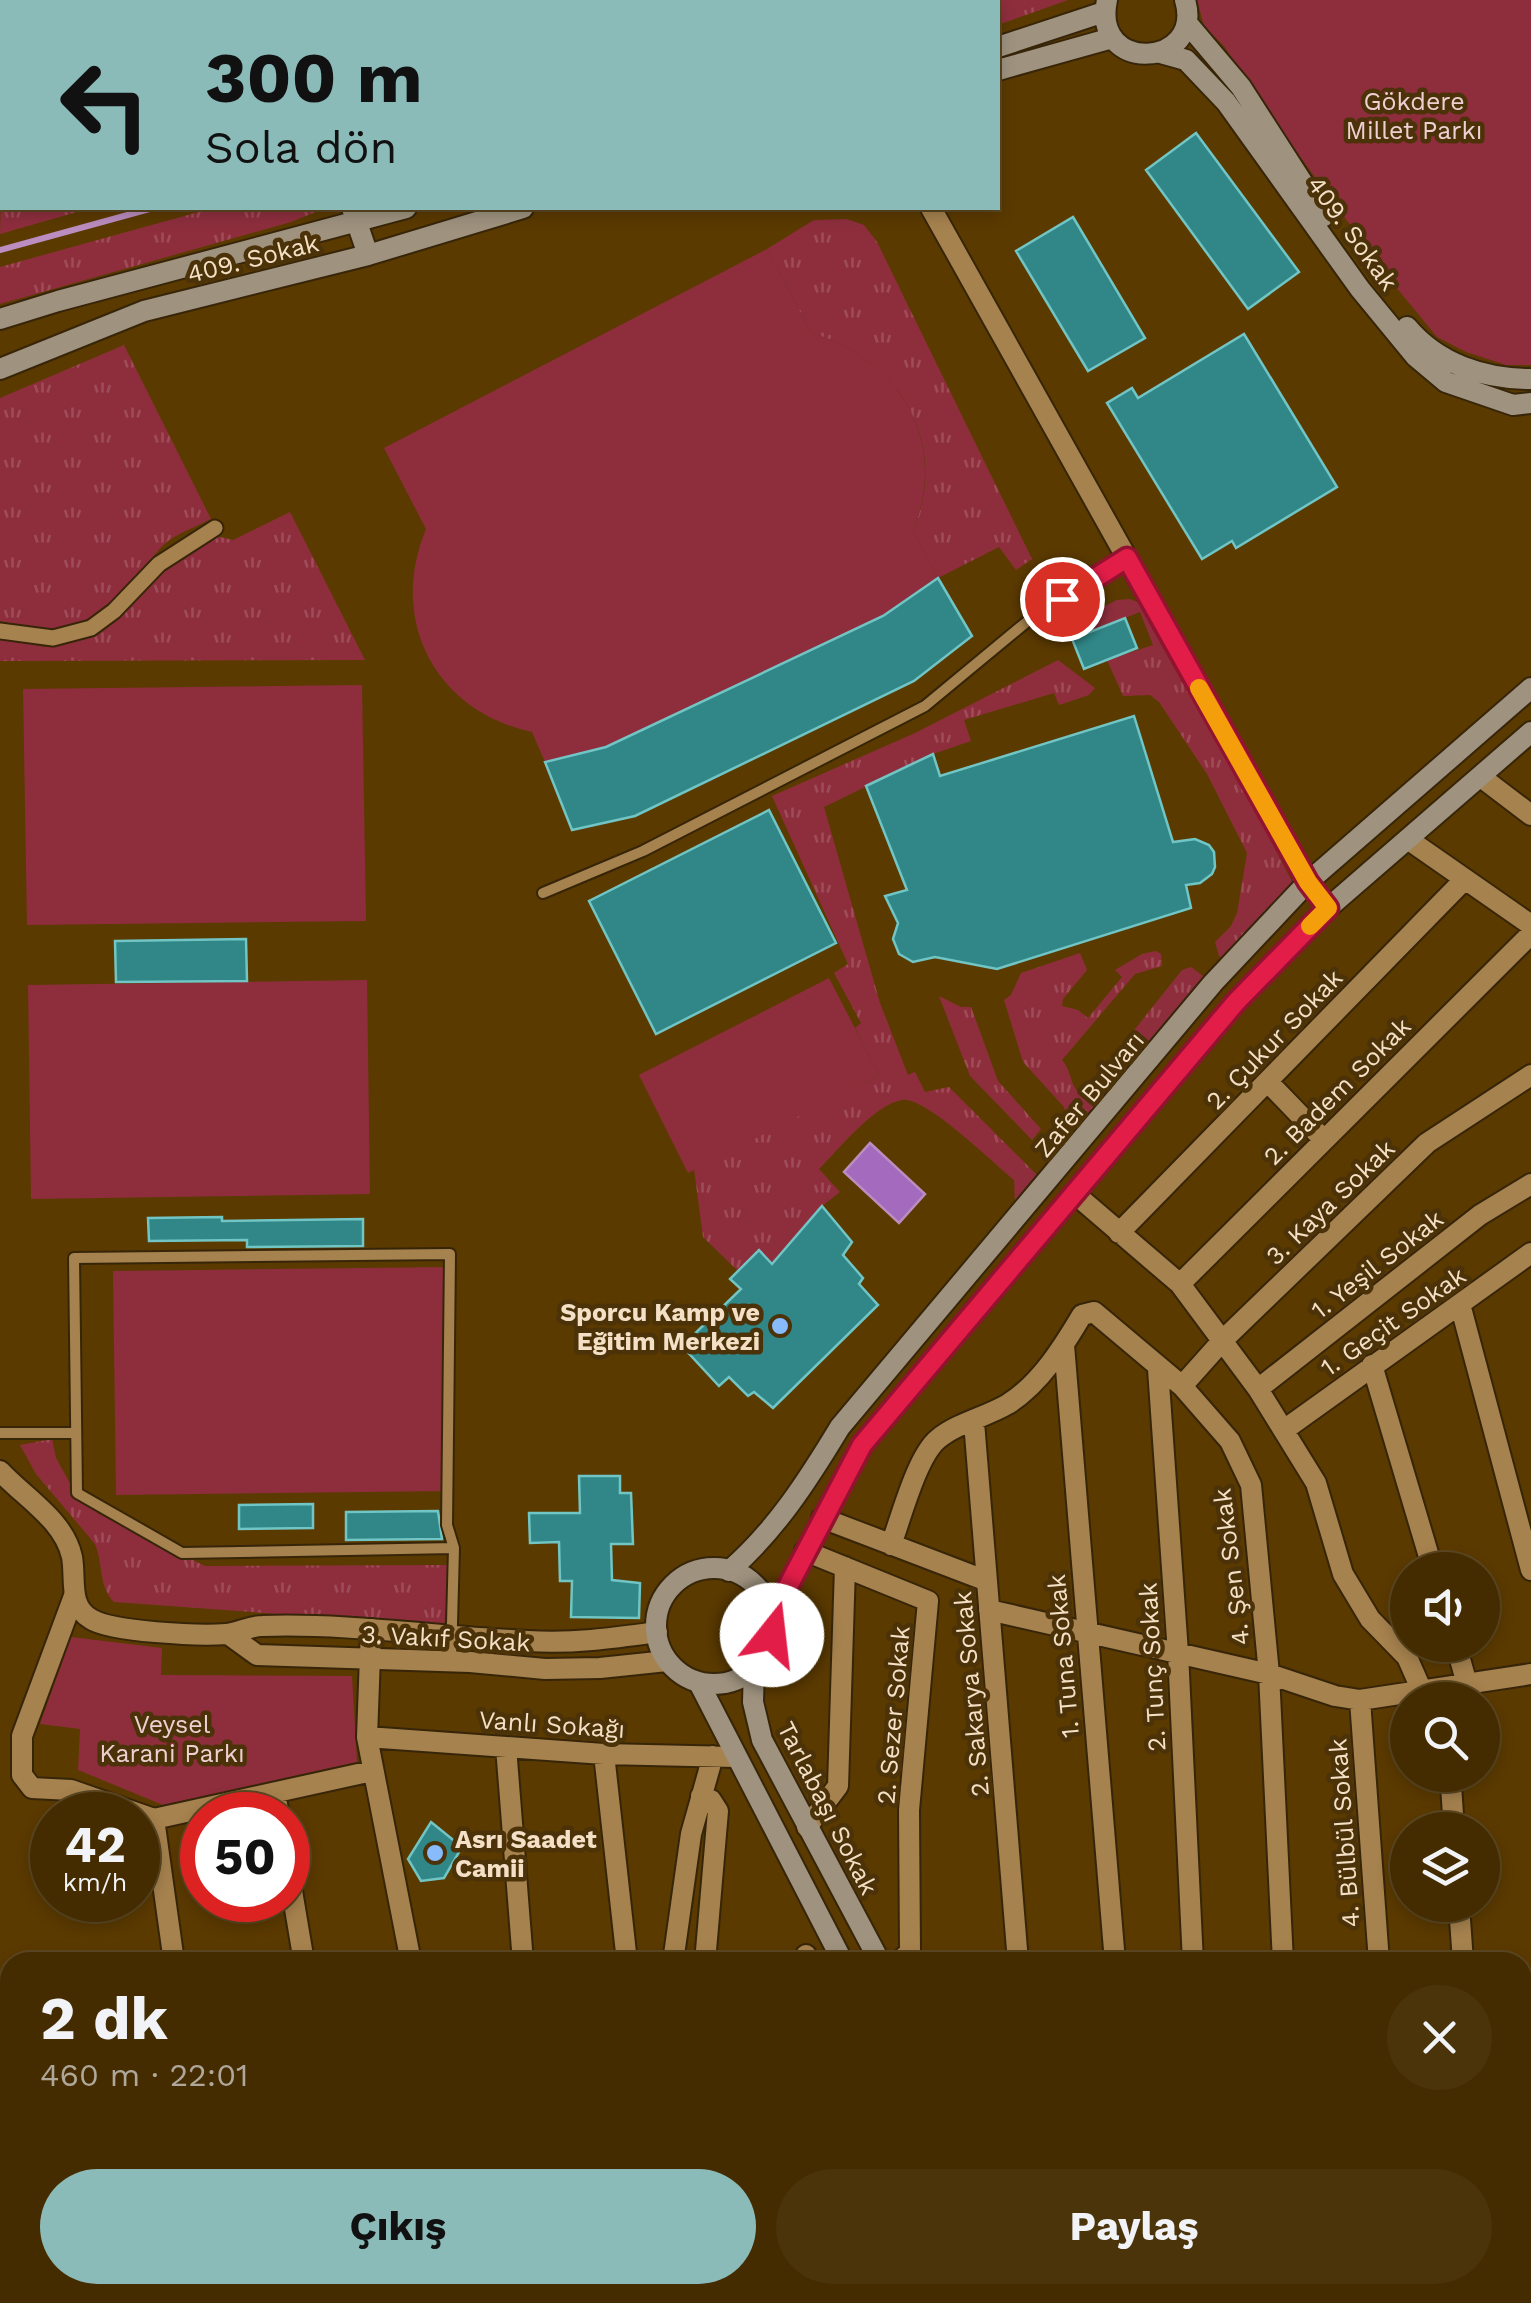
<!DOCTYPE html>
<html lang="tr">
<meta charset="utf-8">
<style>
body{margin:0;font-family:"Work Sans",sans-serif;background:#4b340a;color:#f1f3f6;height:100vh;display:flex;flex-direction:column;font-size:38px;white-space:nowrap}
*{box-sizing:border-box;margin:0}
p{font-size:32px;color:#afa799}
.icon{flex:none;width:55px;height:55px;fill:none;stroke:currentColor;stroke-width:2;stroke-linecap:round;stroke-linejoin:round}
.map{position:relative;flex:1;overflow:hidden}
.panel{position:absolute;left:0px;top:1952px;width:1532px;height:352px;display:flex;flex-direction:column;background:#442c00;border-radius:30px 30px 0 0;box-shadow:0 5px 15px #0003,0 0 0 2px #5c4822}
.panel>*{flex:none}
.hud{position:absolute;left:0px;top:0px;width:1000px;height:210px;box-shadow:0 5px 15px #0003,0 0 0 2px #5c4822;background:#8bbbb9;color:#111;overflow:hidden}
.buttons{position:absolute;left:1390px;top:1552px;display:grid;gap:20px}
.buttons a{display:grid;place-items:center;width:110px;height:110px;border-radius:50%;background:#442c00;box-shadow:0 5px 15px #0003,0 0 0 2px #5c4822;font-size:50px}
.speed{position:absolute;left:30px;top:1792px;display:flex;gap:20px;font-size:50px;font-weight:700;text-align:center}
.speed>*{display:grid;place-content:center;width:130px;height:130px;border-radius:50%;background:#442c00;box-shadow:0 5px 15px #0003,0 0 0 2px #5c4822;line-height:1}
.speed small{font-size:25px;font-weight:400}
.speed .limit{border:15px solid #d22;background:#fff;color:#111}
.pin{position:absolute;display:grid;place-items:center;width:85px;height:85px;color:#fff;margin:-42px;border:5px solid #fff;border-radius:50%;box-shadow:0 2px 10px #0007}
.me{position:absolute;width:110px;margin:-55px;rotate:16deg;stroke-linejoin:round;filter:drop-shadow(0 0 8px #0008)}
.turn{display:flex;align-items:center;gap:35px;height:210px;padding:0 40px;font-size:45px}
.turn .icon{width:130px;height:130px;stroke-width:2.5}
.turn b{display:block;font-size:70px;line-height:85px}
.round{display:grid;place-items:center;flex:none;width:105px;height:105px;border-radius:52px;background:#4b340a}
.summary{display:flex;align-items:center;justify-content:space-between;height:170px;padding:0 40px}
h1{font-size:60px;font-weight:700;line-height:75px}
.action{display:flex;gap:20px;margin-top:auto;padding:20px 40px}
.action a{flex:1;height:115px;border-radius:60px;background:#8bbbb9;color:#111;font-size:40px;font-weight:700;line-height:115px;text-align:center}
.action a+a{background:#4b340a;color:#f1f3f6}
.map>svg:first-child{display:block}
</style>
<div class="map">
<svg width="1531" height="2303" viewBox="0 0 1531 2303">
<defs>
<pattern id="grass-tufts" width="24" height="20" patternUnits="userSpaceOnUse" patternTransform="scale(2.5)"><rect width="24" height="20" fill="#8e2e3d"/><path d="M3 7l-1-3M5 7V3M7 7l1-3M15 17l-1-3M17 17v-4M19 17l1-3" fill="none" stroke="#9e4c58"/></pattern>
</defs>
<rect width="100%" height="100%" fill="#5b3a00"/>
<path fill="#644618" d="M29 0H225L30 2Z"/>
<path fill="url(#grass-tufts)" d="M412 0H632L409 2Z
M743 0H1068L998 25V2H736Z
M2 154V208H91L0 234Z
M213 208H319L318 211 291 222 0 304V267Z
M847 219 864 225 877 242 1032 559 1016 570 999 547 938 578 913 530C951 442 898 358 811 333L767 249 814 220Z
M124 345 211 519C197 526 181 532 168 541 156 550 147 566 137 577 94 630 67 641 0 621V398Z
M290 512 365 660 0 661V638L45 647 95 635 120 617 168 564 218 533 220 537 233 540Z
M1130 599 1142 604 1152 614 1297 891 1224 961 1219 956 1215 942 1231 926 1237 913 1247 853 1207 774 1159 702 1150 695 1123 696 1107 660 1153 645 1140 612 1072 639 1064 626 1117 600Z
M1058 660 1095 688 1089 695 1059 705 1054 693 964 720 971 741 933 754 824 807 880 1003 908 1075 915 1072 925 1092 949 1087 1041 1179 1015 1205 1014 1180C993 1163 925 1096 902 1100 875 1104 838 1150 819 1169L840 1192 822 1206 772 1264 758 1251 738 1271 703 1237 694 1169 879 1075 855 1028 861 1023 834 973 848 964 772 796 915 733Z
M1156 951 1161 954 1162 966 1135 974 1062 1060C1072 1071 1069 1083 1079 1093H1084L1182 970 1191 967 1207 979 1072 1138 1064 1107 1023 1062 1004 1000 1011 995 1021 973 1080 953 1087 970 1063 999 1062 1006 1078 1010 1088 1018 1122 977 1115 970 1142 954Z
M939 996 961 1007H971L998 1081 1041 1129 1032 1140 970 1076Z
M52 1439 56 1458 78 1498 99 1514 205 1566 451 1565 444 1626 114 1602C99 1588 103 1563 95 1544L36 1474 20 1445Z"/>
<path fill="#8e2e3d" d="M1197 0H1531V365H1506L1466 352 1437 337 1395 286 1276 124 1224 46 1204 26Z
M767 249 811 333C898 358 950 441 913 530L938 578 883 616 606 747 545 762 532 732C435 711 388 620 426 529L384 448Z
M362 685 366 921 27 925 23 689Z
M829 978 879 1075 688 1173 639 1075Z
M367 980 370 1194 31 1199 28 985Z
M448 1267 451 1491 116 1495 113 1271Z
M71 1637 162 1648 161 1675 352 1676 357 1762 163 1805 78 1770 80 1729 40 1724Z"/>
<path fill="#a36abd" stroke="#bb8dc0" stroke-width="2.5" d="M870 1143 925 1194 899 1223 844 1172Z"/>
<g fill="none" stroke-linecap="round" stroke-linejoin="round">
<path stroke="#bb8dc0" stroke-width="6" d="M676 2 683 0
M0 250 153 208"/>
</g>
<path fill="#318787" stroke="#71c5c4" stroke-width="2.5" d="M1196 133 1299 272 1248 309 1146 170Z
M1073 217 1145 338 1088 371 1016 251Z
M1244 334 1337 487 1236 548 1232 541 1202 559 1107 403 1132 388 1138 398Z
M938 578 972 636 914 681 635 816 572 830 545 762 606 747 883 616Z
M1125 618 1137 648 1084 669 1072 639Z
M1134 716 1173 842 1195 839 1209 845 1214 852 1215 867 1212 874 1200 883 1186 885 1191 908 997 969 935 957 913 962 899 954 893 939 898 923 885 896 907 890 866 786 933 754 940 776Z
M769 810 836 943 656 1034 589 901Z
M246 939 247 981 116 982 115 941Z
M822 1206 852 1242 843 1255 863 1278 859 1284 878 1305 773 1408 754 1392 748 1396 729 1377 719 1386 682 1346 741 1289 730 1279 759 1250 772 1264Z
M222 1217V1221L363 1219V1246L247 1247V1240L149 1241 148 1218Z
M579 1476H620V1493H631L633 1544H611L612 1580 640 1583 639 1618 571 1617 572 1581H560L559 1542 530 1543 529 1513H580Z
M313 1504V1528L239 1529V1505Z
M438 1511 442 1539 346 1540V1512Z
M431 1822 462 1847 444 1878 421 1881 408 1859Z"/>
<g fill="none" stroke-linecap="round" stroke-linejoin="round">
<defs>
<path id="service" d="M543 893 643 851 925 706 1029 620 1127 559
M0 1433H75
M451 1661 454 1548 447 1525 450 1254 74 1258 77 1493 182 1553 454 1548"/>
<path id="pedestrian" d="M0 631 53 638 91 628 114 611 159 564 215 528"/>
<path id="minor" d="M1481 777 1531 815
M1409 840 1531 925
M1268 1082 1323 1139
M1075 1194 1180 1284 1258 1389 1316 1483 1343 1574 1370 1619 1407 1657 1422 1691
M1119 1233 1464 880
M1180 1284 1531 934
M1460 1304 1531 1570
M1064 1345 1115 1962
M1372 1365 1433 1570
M1158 1369 1178 1653 1193 1962
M1182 1386 1223 1340 1427 1143 1531 1075
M1258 1389 1480 1215 1531 1184
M974 1422 1018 1962
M1284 1430 1531 1253
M822 1518 987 1581
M891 1545C901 1518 917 1456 938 1439 957 1423 986 1417 1008 1404 1040 1384 1063 1347 1082 1315L1094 1312 1182 1386 1230 1441 1251 1485 1269 1674 1283 1962
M805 1551 928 1601 909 1810 910 1952 899 1962
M74 1596 22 1736V1775L32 1788 71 1790 154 1819
M989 1610 1269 1674 1335 1696 1360 1700 1531 1674
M371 1629 367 1737 411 1962
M1456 1645 1467 1684
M1360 1700 1379 1962
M367 1737 604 1754 735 1757
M506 1747 523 1962
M604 1754 627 1962
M1442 1775 1451 1785 1454 1830
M275 1793 279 1815
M701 1796 711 1800 718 1811 705 1962
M154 1819 372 1771
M154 1819 174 1962
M807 1827 838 1786 845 1567
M288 1867 304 1962
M1459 1905 1463 1962
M806 1955V1962
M673 1962 691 1834 713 1756
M1522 2205H1531
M13 2303 14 2295
M116 2303 118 2295
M220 2303 221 2295
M283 2303 284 2295
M386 2303 388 2295
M509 2303 513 2295"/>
<path id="tertiary" d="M13 0 14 2
M931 208 1308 882 1328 908
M0 1471C25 1498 64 1520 72 1557 76 1579 68 1606 91 1619 111 1632 199 1636 226 1634 238 1633 250 1626 262 1626 351 1623 440 1637 528 1641 572 1644 614 1638 657 1632
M228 1634 257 1655 470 1662 545 1669 600 1668 667 1661
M1350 2295 1369 2303"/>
<path id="secondary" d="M1107 0C1091 75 1205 68 1185 0
M264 2 281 0
M375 2 378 0
M1187 23 1241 87 1324 216
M998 47 1104 12
M1161 53 1186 60 1226 102 1360 289 1415 356 1446 382 1513 405 1531 403
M998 70 1112 38
M0 134 2 133
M352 208 368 255
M0 319 58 301 406 208
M1407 327C1438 364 1484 379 1531 379
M0 369 144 311 368 255 523 208
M656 1626a58 58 0 1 1 116 0a58 58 0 1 1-116 0Z
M729 1571C776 1530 808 1480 840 1427L1213 983 1308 882 1531 688
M772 1617 862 1445 1236 1002 1328 908 1531 732
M754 1669 753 1702 762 1740 880 1962
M699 1683 843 1962
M1014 2295 1019 2303
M1045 2295 1049 2303
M1113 2303 1116 2295"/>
<path id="primary" d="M1522 2031H1531
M0 2138H10"/>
</defs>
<use href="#service" stroke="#372509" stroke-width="14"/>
<use href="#pedestrian" stroke="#372509" stroke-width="19"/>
<use href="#minor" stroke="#372509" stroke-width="24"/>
<use href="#tertiary" stroke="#372509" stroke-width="24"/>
<use href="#secondary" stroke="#372509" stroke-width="24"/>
<use href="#primary" stroke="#372509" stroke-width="29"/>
<use href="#service" stroke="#a6824e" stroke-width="10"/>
<use href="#pedestrian" stroke="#a6824e" stroke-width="15"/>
<use href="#minor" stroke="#a6824e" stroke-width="20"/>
<use href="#tertiary" stroke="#a6824e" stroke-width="20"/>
<use href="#secondary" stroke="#9f937f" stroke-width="20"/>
<use href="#primary" stroke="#98a4b0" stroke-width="25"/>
</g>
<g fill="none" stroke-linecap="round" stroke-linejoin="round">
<defs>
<path id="route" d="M772 1635V1617L862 1445 1236 1002 1328 908 1308 882 1127 558 1062 599"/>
</defs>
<use href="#route" stroke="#92132f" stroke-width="25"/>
<use href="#route" stroke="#e11d48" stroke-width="18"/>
<path stroke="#f59e0b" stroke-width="18" d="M1199 688 1308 882 1328 908 1310 926"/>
</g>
<g fill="#87bbfb" stroke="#4b3208" stroke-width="4">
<circle cx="780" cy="1326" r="10"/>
<circle cx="435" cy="1853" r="10"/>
</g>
<g text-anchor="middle" stroke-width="9" stroke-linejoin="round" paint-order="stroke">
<g font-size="25" fill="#edd0d1" stroke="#4b3208">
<text x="1414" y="110">Gökdere<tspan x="1414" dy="29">Millet Parkı</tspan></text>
<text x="172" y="1733">Veysel<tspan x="172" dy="29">Karani Parkı</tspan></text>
</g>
<g font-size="25" fill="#f4e0c6" stroke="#4b3208">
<text transform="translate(1353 233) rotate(54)" y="9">409. Sokak</text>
<text transform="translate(253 258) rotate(-14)" y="9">409. Sokak</text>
<text transform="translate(1274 1039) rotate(-46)" y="9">2. Çukur Sokak</text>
<text transform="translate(1337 1091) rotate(-45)" y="9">2. Badem Sokak</text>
<text transform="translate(1089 1094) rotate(-50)" y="9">Zafer Bulvarı</text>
<text transform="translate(1330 1202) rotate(-44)" y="9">3. Kaya Sokak</text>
<text transform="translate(1377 1264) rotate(-38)" y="9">1. Yeşil Sokak</text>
<text transform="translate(1393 1321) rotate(-35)" y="9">1. Geçit Sokak</text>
<text transform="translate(1231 1567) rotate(-97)" y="9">4. Şen Sokak</text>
<text transform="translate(446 1638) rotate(3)" y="9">3. Vakıf Sokak</text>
<text transform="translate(1063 1656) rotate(-95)" y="9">1. Tuna Sokak</text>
<text transform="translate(1152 1667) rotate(-93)" y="9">2. Tunç Sokak</text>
<text transform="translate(971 1694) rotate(-95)" y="9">2. Sakarya Sokak</text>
<text transform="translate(893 1715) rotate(-85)" y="9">2. Sezer Sokak</text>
<text transform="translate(552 1724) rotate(4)" y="9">Vanlı Sokağı</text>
<text transform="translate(828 1808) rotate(63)" y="9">Tarlabaşı Sokak</text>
<text transform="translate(1344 1833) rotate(-94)" y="9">4. Bülbül Sokak</text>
</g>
<g font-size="25" font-weight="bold" fill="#f4e0c6" stroke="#4b3208" text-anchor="end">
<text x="760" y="1321">Sporcu Kamp ve<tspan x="760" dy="29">Eğitim Merkezi</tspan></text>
<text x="455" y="1848" text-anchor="start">Asrı Saadet<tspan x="455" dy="29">Camii</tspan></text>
</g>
</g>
</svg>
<div class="buttons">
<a><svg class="icon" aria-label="sound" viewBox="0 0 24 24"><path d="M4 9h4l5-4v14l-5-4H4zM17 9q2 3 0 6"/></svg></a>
<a><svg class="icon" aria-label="search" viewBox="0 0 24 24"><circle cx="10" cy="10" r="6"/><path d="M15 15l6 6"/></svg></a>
<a><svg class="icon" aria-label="layers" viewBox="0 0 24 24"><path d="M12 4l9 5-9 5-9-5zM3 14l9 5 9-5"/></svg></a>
</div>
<div class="speed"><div>42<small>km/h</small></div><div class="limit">50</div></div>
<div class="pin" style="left:1062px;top:599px;background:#d93025"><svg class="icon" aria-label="arrive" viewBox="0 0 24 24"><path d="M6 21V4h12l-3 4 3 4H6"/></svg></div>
<svg class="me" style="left:772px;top:1635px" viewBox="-20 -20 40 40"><circle r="19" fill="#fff"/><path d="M0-13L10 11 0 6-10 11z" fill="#e11d48"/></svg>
<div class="hud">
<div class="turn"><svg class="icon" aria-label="left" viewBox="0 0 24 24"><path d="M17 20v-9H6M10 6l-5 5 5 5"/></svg><div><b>300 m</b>Sola dön</div></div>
</div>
<section class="panel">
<div class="summary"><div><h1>2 dk</h1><p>460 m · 22:01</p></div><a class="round"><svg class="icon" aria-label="close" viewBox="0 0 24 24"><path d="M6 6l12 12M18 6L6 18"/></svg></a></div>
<div class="action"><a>Çıkış</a><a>Paylaş</a></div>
</section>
</div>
